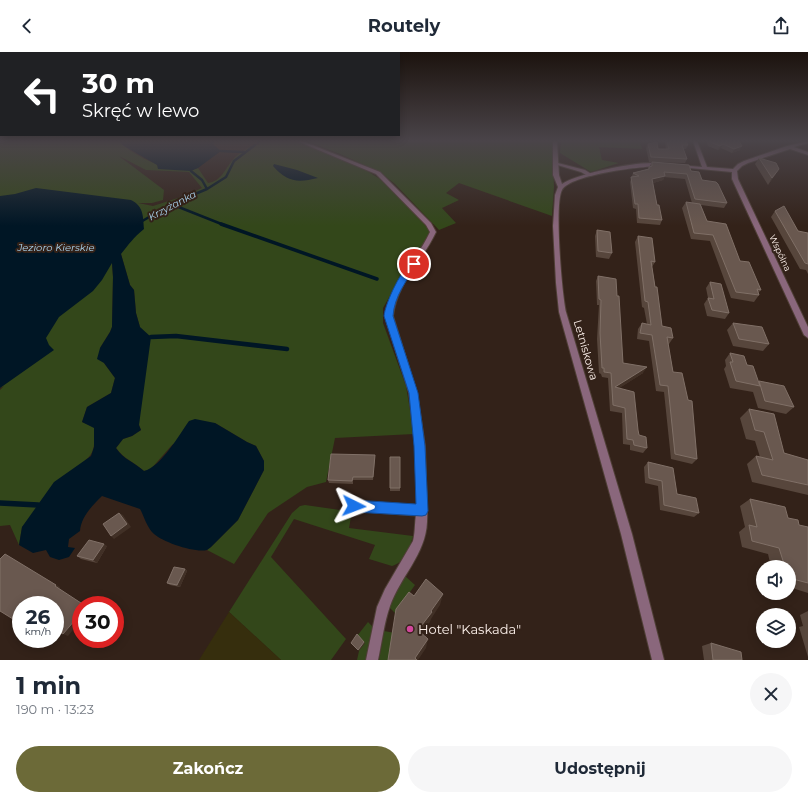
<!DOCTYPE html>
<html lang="pl">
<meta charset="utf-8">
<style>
body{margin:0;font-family:Montserrat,sans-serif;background:#f6f6f7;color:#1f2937;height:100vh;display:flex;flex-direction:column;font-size:15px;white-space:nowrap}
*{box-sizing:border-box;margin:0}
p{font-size:13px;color:#747a83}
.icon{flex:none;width:22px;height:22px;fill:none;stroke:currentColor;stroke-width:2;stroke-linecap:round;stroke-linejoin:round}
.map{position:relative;height:608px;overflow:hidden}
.details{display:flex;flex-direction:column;background:#fff;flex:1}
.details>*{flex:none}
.banner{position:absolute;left:0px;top:0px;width:400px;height:84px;box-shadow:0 2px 10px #0003;background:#202124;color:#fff;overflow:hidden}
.fabs{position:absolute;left:756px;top:508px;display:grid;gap:8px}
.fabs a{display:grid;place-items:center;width:40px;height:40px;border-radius:50%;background:#fff;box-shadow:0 2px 10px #0003;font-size:20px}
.speed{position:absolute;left:12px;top:544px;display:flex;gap:8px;font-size:20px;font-weight:700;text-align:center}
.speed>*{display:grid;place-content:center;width:52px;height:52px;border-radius:50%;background:#fff;box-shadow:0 2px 10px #0003;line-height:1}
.speed small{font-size:10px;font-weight:400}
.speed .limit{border:6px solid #d22;background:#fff;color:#111}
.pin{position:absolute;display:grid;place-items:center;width:34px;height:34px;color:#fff;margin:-17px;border:2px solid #fff;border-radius:50%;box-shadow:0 1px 4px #0007}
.me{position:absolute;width:44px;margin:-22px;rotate:93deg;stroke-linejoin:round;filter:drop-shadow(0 0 3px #0008)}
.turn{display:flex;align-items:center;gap:14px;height:84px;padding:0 16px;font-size:18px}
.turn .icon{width:52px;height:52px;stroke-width:2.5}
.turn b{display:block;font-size:28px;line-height:34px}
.round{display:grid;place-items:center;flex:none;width:42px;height:42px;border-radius:21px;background:#f6f6f7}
.head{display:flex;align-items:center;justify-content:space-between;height:68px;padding:0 16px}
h1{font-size:24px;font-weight:700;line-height:30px}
.action{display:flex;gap:8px;margin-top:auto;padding:8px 16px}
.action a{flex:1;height:46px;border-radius:24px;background:#6c6a38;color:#fff;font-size:16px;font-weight:700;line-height:46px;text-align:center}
.action a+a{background:#f6f6f7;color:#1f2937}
header{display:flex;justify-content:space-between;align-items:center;height:52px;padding:0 16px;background:#fff;font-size:18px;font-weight:700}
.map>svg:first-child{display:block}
</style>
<header><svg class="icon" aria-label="back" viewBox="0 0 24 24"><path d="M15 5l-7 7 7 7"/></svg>Routely<svg class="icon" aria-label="share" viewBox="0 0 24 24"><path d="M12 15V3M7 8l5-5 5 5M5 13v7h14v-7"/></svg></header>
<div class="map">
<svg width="808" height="608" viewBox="0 0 808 608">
<rect width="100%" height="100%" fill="#332219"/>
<path fill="#33471a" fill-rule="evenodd" d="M0 89H119C135 106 176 124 198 116L208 131C221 129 224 119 231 110 236 103 249 94 258 93L261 89H295L364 117 383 129 426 171 431 180 426 192 404 219 383 256V271L406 334 414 382 335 386 326 430 307 435 268 461 234 512 207 498 211 495 238 468 264 418V409L256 394 247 390 215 371 172 393 150 418 144 419C133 409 125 408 116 396L123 387 132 384 141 378 139 373 140 275 136 261 134 238 130 233 121 202 112 211 113 225 112 275 110 280 100 296 104 311 115 326 111 341 87 355 82 370 94 375C94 392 97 400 82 411L22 475 19 493 10 473 0 474V338L4 334 0 336ZM119 104 146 118 189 120 202 136 184 144 153 154 138 151H152L163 148 164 138Z
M307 89H552L554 135 552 164 459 131 446 141 459 148 442 156 456 171 439 178 395 132 380 120 340 102Z
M561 89H640L642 97 599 95 602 108 619 111 591 120 560 101Z
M305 453 347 459 351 465 349 476 413 484C410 496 404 511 392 514L369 507 375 493 294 467 271 505 346 587 331 608H281L229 560 292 461 300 454Z
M405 524 415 533 395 561 388 554Z
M368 570 373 575 367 608H357L359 599 357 584Z
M384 579 395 581 391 608H379Z"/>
<path fill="#362e0d" d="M229 560 281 608H199Z"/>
<path fill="#001625" d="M119 89H216L213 92 221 99 198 116 191 119 158 117 157 113 124 94Z
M274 112 297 118 318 126C297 131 287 130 273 114Z
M36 136 131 148C144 154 143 165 144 177 133 186 129 192 121 202L130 233 134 238 136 261 140 275 151 285 139 373 141 378 132 384 123 387 116 396C124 408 133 409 144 419 161 415 179 383 189 369L195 367 215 371 247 390 256 394 264 409V418L238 468 211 495 207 498C194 501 163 490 154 482 147 476 144 464 140 457L102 444C92 454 81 465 80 479L69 487 68 495 75 496 69 505 59 508 50 505 46 498 33 501 19 493 22 475 54 430 91 404 94 395V376L82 370 87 355 111 341 115 326 104 311 97 307 100 296 110 280 112 275 113 225 112 211 102 228 93 239 59 265 46 286 49 293 54 298 0 336V144L15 142Z"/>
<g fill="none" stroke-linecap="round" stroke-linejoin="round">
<path stroke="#001625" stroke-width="2.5" d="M258 91 259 89
M221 99 244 100
M191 119 202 128 207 137
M171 152 224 173
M139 171 171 152 207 137 226 125 234 109 255 93"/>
<path stroke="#001625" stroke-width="3.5" d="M221 172 377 227"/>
<path stroke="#001625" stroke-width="4.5" d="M151 285 176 284 287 297"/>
<path stroke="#001625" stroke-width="5.5" d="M0 451 38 453"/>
<defs>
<path id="service" d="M554 110 585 118 593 123 588 124 581 120 554 112Z
M422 454 426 455C428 460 427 465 427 470 426 502 400 525 390 554 384 571 382 590 378 608H366L377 555 385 537 413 489C416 478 414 465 418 455Z"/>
<path id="minor" d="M297 89H302L380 120 431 171 436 180C422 210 397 230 393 264L417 341 425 394 427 459 426 463 422 464 354 459 350 458 349 454 350 450 354 449 417 453 415 394 409 341 385 264C391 230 416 210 430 180L426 173 376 122Z
M553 89H557L559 123 562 132C575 122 651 105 664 113L662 114C644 114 571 122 562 138 554 153 562 241 566 260L632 482 664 608H652L621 482 559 260 556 231 553 174 555 143 558 135 553 123Z
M693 89H697L707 115 733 117 738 112 744 109 787 94 808 89V91L794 95 808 100V103L790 97 748 111 742 114 737 119 738 127 808 275V286L804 283 732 127V120L679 115 677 114 679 113 702 115Z"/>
</defs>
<use href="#service" stroke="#4f3f36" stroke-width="2"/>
<use href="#minor" stroke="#4f3f36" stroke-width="2"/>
<use href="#service" fill="#8a677c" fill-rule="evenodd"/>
<use href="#minor" fill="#8a677c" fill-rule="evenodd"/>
</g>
<path fill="#57463c" d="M665 89H686L688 93 686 97H683L687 107 685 111 649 110 646 96 648 92 658 97H666Z
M706 89H739L740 98 732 101 721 96 718 98 708 94Z
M759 106 779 117 775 123 768 133 755 112Z
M652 110 691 119 727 151 724 156 701 153 707 169 740 209 761 238 758 241 759 243 754 250 731 246 710 189 691 187 682 156 686 150 692 151 685 127 664 125 663 128 653 131 657 153 662 168 660 173 637 171 636 157 633 156 630 130 633 121 648 117Z
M775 159 798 179 808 181V222L806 218 800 217 771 165Z
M597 178 612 201 609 207 596 205 595 184Z
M638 184 655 210 652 215 662 274 673 286 669 292H668L673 320 697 407 692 412 671 407 664 340 656 339 649 289 637 287 638 277 642 271 647 272 644 256 642 255 635 190Z
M598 224 617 244 623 311 643 321 619 336 638 378 639 383 647 396 643 401 630 398V393L623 392 622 361 610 359 608 326 602 325 601 322 599 321 597 287 599 253H597L596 229Z
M710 230 729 261 725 267 707 264 704 252 708 246 706 236Z
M733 271 769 292 763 299 733 294 727 278Z
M730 301 747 313 758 330 794 355 786 362 758 356 753 340 730 336 724 317 726 314 725 308Z
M749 357 784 401 808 408V443L752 430 747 412 756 404 760 405 755 389 746 387 740 366Z
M390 405H400V439H390Z
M375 406 373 428H353V432L329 431 328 428Z
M648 410 677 442 699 461 694 465 660 458 658 434 645 431 644 415Z
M750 447 788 466 799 473 808 475V541L789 535V515H771L768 502 742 495 739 480 745 475 740 454Z
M107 494 97 511 81 507 77 504Z
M185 517 187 519 180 535 170 533 167 531Z
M808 559V605L799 575 803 574 800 563Z
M711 591 742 608H704L702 594Z"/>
<path fill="#413026" d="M723 92 721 96 718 98 720 94Z
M742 94 740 98 732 101 734 97Z
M779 117 775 123 768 133 772 126Z
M665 124 663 128 650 132 652 127Z
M647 315 643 321 612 341 615 335Z
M375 403V406L373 428V425Z
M119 461 123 463 131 475 114 487 111 484Z
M104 492 107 494 97 511 93 508Z
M5 502 60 535 59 537 85 553H84L55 534Z
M185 517 187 519 180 535 177 533Z
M443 542 440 553 431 567 430 570 417 587 418 578Z
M81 561V568L68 584 63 582Z
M428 587 426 596 418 608H415V606Z
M364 590 365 591 359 599 358 598Z"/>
<path fill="#69584f" stroke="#807067" d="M667 89H686L688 93H682L687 107 651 105 648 92 657 90 658 97H669Z
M710 89H739L742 94 734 97 723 92 720 94 710 90Z
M759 106 776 111 779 117 772 126Z
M652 110 689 113 691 119 699 120 702 128 716 130 718 132 727 151 695 147 687 122 664 120 665 124 652 127 657 153H659L662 168 639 166 638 152H635L631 125 639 124 633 121 649 117V115L652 114Z
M686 150 700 152 707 169 726 172 740 209 749 210 761 238 757 237 759 243 736 240 713 183 694 181Z
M784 154 798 179 808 181V212L805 211 775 159Z
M597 178 610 180 612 201 598 199Z
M638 184 652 186 655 210 651 209 655 235H657L662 274 671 276 673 286 667 285 673 320 682 321 688 348 692 349 697 407 675 402 668 334 660 333 652 283 640 281 642 271 651 273 648 250 645 249Z
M598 224 616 227 617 244H619L623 311 647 315 615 335 634 340 638 378 639 383 646 385 647 396 634 393 633 388 627 387 625 356 613 353 611 321 604 320V316H602L600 281 601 248 599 247Z
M710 230 721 232 729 261 712 258 708 246 714 247Z
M733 271 762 275 769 292 739 287Z
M730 301 744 304 747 313 753 314 760 334 736 329 730 310H733Z
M759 329 784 334 794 355 765 349Z
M749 357 774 362 784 401 808 408V433L762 423 756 404 773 408 764 380 755 378Z
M331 402 375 403 373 425H353L352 429 328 428Z
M390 405H400V436H390Z
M648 410 673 416 677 442 696 446 699 461 664 453 662 429 649 426Z
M750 447 785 455 788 466 798 468 799 473 808 475V531L789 526V515H785L779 496 752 489 749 473 757 475Z
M119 461 127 472 111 484 103 472Z
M89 488 104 492 93 508 77 504Z
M5 502 56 533 55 534 84 553H81V561L63 582 55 577V553H21V572L0 559V507Z
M174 515 185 517 177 533 167 531Z
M426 527 443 542 431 559 432 560 418 578 428 587 415 606 417 608H388L396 557 409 540 414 544Z
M357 582 364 590 358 598 351 591Z
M711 591 741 600 742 608H713Z"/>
<linearGradient id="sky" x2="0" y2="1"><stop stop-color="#1c130e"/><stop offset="0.51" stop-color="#4a4449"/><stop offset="1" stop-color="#4a4449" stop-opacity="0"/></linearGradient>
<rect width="808" height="174" fill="url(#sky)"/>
<path fill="#1a73e8" stroke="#114b97" d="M414 209 418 212C407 227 394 245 393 264L418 341 425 394 428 459 426 463 422 464 354 460 349 458 348 454 349 450 354 448 416 452 414 394 409 341 384 264C385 252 402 214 414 209Z"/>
<circle fill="#d1479c" stroke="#332219" stroke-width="1.5" cx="410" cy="577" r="4"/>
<g text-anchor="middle" stroke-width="4" stroke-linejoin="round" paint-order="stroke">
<g font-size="9" fill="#fdf1eb" stroke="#332219">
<text transform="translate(780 201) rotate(65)" y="3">Wspólna</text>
</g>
<g font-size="10" font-style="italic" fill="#acd6f1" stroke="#332219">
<text transform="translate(172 153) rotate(-28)" y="4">Krzyżanka</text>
<text x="56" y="199">Jezioro Kierskie</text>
</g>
<g font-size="11" fill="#fdf1eb" stroke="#332219">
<text transform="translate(586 298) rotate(74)" y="4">Letniskowa</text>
</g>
<g font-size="13" fill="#fdf1eb" stroke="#332219" text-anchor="start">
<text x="418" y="582">Hotel "Kaskada"</text>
</g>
</g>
</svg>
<div class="fabs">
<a><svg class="icon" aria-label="sound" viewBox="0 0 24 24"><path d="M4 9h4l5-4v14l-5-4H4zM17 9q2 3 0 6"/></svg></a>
<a><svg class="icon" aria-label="layers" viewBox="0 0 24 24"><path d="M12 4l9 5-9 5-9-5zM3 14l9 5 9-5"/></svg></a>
</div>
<div class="speed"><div>26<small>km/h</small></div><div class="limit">30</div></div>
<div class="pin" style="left:414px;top:212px;background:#d93025"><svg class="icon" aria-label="arrive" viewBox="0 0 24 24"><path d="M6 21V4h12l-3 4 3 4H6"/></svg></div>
<svg class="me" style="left:354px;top:454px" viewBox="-20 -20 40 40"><path d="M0-17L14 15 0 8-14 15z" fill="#1a73e8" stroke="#fff" stroke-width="4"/></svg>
<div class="banner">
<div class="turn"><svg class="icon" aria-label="left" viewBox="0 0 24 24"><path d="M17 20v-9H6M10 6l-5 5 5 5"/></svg><div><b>30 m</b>Skręć w lewo</div></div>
</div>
</div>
<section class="details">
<div class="head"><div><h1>1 min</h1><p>190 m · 13:23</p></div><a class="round"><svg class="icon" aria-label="close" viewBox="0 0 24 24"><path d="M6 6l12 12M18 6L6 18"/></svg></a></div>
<div class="action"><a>Zakończ</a><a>Udostępnij</a></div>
</section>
